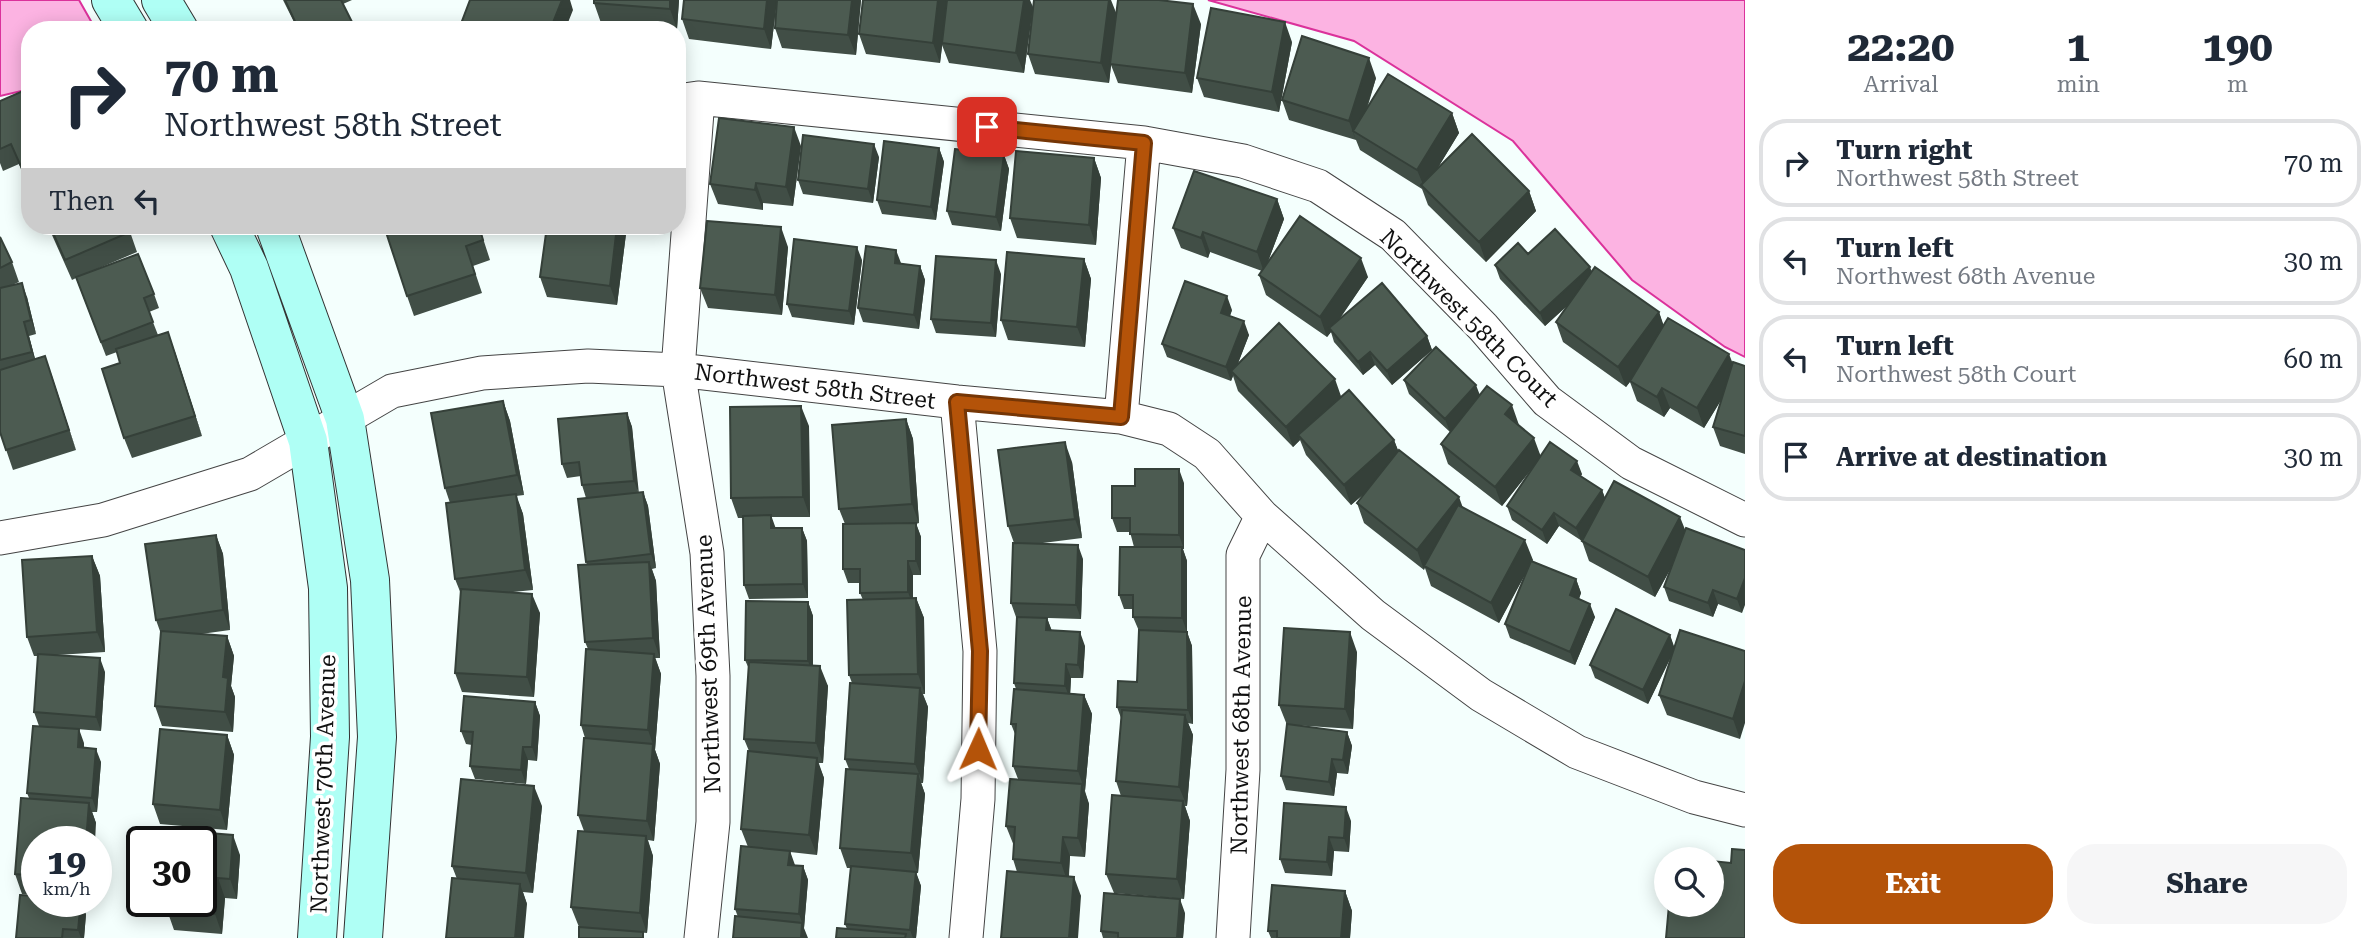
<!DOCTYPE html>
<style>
body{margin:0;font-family:"Roboto Serif",serif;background:#f6f6f7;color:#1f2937;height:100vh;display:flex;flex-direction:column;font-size:26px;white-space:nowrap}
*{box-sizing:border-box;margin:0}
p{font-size:23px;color:#747a83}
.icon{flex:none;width:38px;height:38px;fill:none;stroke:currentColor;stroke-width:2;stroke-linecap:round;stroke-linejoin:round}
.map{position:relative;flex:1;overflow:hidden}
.side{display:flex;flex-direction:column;background:#fff;width:630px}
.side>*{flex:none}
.guide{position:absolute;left:21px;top:21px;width:665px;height:214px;border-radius:28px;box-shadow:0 4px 18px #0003;background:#fff;color:#1f2937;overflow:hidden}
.fabs{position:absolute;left:1654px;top:847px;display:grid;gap:14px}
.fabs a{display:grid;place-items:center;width:70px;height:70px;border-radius:50%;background:#fff;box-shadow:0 4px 18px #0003;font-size:35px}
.speed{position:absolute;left:21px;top:826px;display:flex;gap:14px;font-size:35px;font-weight:700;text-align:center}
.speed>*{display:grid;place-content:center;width:91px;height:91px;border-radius:50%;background:#fff;box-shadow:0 4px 18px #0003;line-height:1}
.speed small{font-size:18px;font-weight:400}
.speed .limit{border:4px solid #111;border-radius:10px;background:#fff;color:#111}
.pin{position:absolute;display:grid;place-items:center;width:60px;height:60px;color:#fff;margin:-30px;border-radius:14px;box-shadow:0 4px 10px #0006}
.me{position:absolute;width:77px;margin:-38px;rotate:1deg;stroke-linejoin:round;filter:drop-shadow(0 0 5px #0008)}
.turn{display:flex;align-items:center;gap:24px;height:147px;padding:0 28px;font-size:32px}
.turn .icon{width:91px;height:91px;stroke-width:2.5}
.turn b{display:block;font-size:49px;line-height:60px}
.then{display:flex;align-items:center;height:66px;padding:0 28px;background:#0003;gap:14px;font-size:26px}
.eta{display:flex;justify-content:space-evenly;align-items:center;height:119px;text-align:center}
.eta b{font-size:42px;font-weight:700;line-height:49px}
.action{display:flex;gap:14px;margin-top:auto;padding:14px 28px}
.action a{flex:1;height:80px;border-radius:28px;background:#b45309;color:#fff;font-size:28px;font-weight:700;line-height:80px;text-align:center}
.action a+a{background:#f6f6f7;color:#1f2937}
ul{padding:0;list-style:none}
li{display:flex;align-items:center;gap:21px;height:88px;margin:0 14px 10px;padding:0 14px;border:4px solid #e0e1e3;border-radius:28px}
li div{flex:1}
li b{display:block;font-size:26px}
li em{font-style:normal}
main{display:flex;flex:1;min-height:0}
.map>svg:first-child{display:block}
</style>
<main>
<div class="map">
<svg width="1745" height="938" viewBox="0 0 1745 938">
<rect width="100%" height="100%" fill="#f4fffd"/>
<path fill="#fcb3e2" stroke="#db329b" stroke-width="2" d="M0 0H79L96 30H30V89L0 96Z
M1208 0H1745V357L1725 347 1632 280 1513 141 1354 41Z"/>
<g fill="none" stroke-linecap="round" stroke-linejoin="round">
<defs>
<path id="street" d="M698 98 678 370 707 553 713 676V822L701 938
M677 101 698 98 1144 143 1243 161 1318 186 1393 235 1483 327 1547 401 1631 463 1745 520
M957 402 980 651 978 799 966 938
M1121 417 1144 143
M0 538 103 520 250 474 392 391 482 373 588 366 678 370 957 402 1121 417 1169 429 1207 454 1262 516 1373 615 1481 695 1577 752 1694 797 1745 810
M1233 938 1243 770V555L1262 516"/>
<path id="secondary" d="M111 0 129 30
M161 0 179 30
M229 226 249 268 308 441 328 588 330 737 317 938
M275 226 345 419 370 580 377 737 363 938"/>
</defs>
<use href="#street" stroke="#444" stroke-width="35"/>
<use href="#secondary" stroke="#333" stroke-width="40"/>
<use href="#street" stroke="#fff" stroke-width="33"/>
<use href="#secondary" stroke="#affff5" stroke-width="38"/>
</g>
<path fill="#414e46" d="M283 0H352L343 4 356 30H298Z
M594 0H679L677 29 601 23 594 3Z
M684 0H777L771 49 689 39 682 19Z
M777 0H861L856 55 782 48 775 28Z
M1033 7 1024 73 949 63 942 45 940 63 866 54 859 34Z
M1117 15 1201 24 1192 93 1118 83 1111 65 1109 83 1035 74 1028 54Z
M1292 42 1279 112 1204 97 1197 78Z
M1376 78 1367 109 1452 113 1459 133 1437 169 1529 191 1536 211 1486 262 1428 205 1422 189 1360 150 1356 140 1289 120 1282 100Z
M30 88V190L19 164 3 171 0 163V101Z
M801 146 793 206 763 203V210L718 204 710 184Z
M939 148 944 162 936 220 882 214 877 200Z
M1004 155 1009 169 1001 231 952 225 947 211Z
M879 157 873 203 803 194 798 180Z
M1094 158 1101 178 1096 245 1017 238 1010 218Z
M1277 199 1284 219 1267 264 1368 277 1339 320 1427 336 1432 350 1392 385 1375 365 1363 375 1334 342 1331 332 1327 337 1266 295 1259 275 1262 271 1210 252 1208 258 1181 248 1173 228Z
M48 226H128L137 252 90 272 154 294 159 308 149 312 158 335 175 352 202 436 132 458 124 438 120 363 117 352 106 356 76 278 72 280Z
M479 226 490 260 473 266 482 293 414 316 407 296Z
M627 226 617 305 547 297 540 277Z
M0 237 12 262 19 282 12 285 27 297 36 334 29 336 35 359 45 356 76 450 13 470 0 432Z
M788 247 782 315 708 308 700 288Z
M1528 254 1592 272 1659 312 1663 325 1732 363 1745 366V454L1720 446 1713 427 1721 400 1704 428 1670 408 1664 417 1637 401 1630 382 1626 387 1563 342 1556 322 1567 306 1545 326 1500 279 1495 265Z
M1084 259 1091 279 1085 347 1008 340 1001 320Z
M862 260 854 325 792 317 787 304Z
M901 264 920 266 925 280 919 329 863 322 858 308Z
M1001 274 996 337 936 333 931 319Z
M1232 310 1230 316 1249 335 1237 365 1341 397 1394 440 1398 451 1462 507 1533 560 1532 561 1576 579 1581 593 1579 599 1595 617 1575 665 1510 638 1505 624 1528 568 1499 623 1431 586 1425 568 1424 570 1364 523 1357 503 1364 494 1351 505 1306 455 1300 440 1293 447 1238 391 1233 376 1231 381 1167 357 1162 344Z
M1404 380 1480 394 1519 425 1541 456 1582 474 1581 476 1602 490 1605 498 1685 530 1745 550 1742 613 1718 604 1713 617 1669 601 1664 587 1673 564 1655 597 1589 561 1582 541 1559 526 1547 544 1512 520 1507 506 1534 466 1502 506 1448 464 1441 444 1450 432 1409 394Z
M503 401 510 421 524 495 516 496 523 514 533 590 513 592 540 613 534 697 462 692 455 673 461 594 455 579 450 503 445 488Z
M627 413 632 427 638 492H643L648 506 656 568 652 569 656 581 660 658H655L661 674 655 750 660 764 654 841 648 840 653 856 647 933 579 927 571 907 584 831 578 815 585 738 581 725 588 649 585 642 587 565 586 562V498L582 485 581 476 567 478 562 464Z
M906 419 913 439 919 523 916 524 921 537V575H913V598H916L924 618 925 694H923L928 707 923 783H921L925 794 918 873H916L921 886 916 938H836L847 929 845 924 851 868H847L840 848 849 769 845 759 852 683 849 675 863 600 860 593V583H848L843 569 845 524 839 509Z
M809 426 810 517H771L775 528H802L807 541 808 598 749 599 744 585 743 518H738L731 498Z
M1072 462 1082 538 1035 544 1083 559 1081 619 1016 617 1011 603 1014 543 1008 526Z
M1184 483V549H1183L1187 561V632L1192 646 1193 724 1188 723 1193 735 1187 806H1185L1190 821 1184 899 1114 893 1106 874 1121 796 1116 781 1121 718 1117 707 1137 682 1139 631 1133 617V609H1124L1119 595 1134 547 1130 532H1117L1112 518 1135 486Z
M216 535 223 554 230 630 201 634 227 636 234 656 231 686 235 697 233 732 162 726 155 706 161 634 156 620Z
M92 556 100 576 105 652 57 655 105 672 101 731 39 726 34 712 38 656H34L27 637Z
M808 602 813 616V666L828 686 823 763H818L824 778 817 855 790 852 794 865 803 866 808 880 804 928 738 917 735 909 748 847 741 829 749 751 744 739 749 669 745 660Z
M1047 618 1052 631 1085 646 1083 678H1071L1070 693 1084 695 1092 714 1085 791 1089 804 1085 857 1070 856 1069 876 1081 896 1017 872 1013 859 1014 846 1006 826 1018 779 1013 766 1015 734 1011 724 1016 689 1014 683Z
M1670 635 1674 648 1745 651 1740 739 1667 715 1659 695 1674 650 1648 704 1595 678 1590 665Z
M1357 652 1353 729 1293 725 1347 732 1352 746 1348 774 1337 773 1334 796 1286 790 1281 776 1287 725 1279 705Z
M535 702 540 716 537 761 528 760 526 784 475 779 470 766 472 745 466 744 461 731Z
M227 735 234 755 227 830 160 824 153 804Z
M84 743V748L101 762 97 812H92L96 823 37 842V895L22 894 15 874 29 798 27 793Z
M542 806 533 893 523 892 527 904 457 879 452 866Z
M1351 821 1349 852 1334 851 1332 876 1285 873 1280 859Z
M201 842 240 855 237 899 225 898 222 934 174 930 167 910V904L161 903 160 901H201Z
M1345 891 1352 911 1350 938H1271L1268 931Z
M1185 913 1183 938H1103L1101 931Z
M86 914 84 938H16Z"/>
<path fill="#354039" d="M562 0H570L573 10 565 30H550Z
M670 0H679L677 29 670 9Z
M767 0H777L771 49 764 29Z
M852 0H861L856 55 848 35Z
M938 0H948L940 63 933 43Z
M1024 0H1030L1033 7 1024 73 1016 53Z
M1109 0H1111L1117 15 1109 83 1101 63Z
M1193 4 1201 24 1192 93 1185 73Z
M1285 22 1292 42 1279 112 1272 92Z
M1369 58 1376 78 1358 134 1353 131 1356 141 1349 121Z
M1452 113 1459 133 1425 189 1417 170Z
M794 127 801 146 793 206 786 187Z
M874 144 879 157 873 203 868 189Z
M939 148 944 162 936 220 931 207Z
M1004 155 1009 169 1001 231 996 217Z
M1094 158 1101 178 1096 245 1089 225Z
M756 183 763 203V210L755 190Z
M1529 191 1536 211 1486 262 1479 242Z
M1277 199 1284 219 1264 272 1257 252Z
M617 226H627L617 305 610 286Z
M781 227 788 247 782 315 775 295Z
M1203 232 1210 252 1208 258 1201 238Z
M857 247 862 260 854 325 849 311Z
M896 250 901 263H895Z
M1361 258 1368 277 1331 331 1329 328 1331 332 1327 337 1320 317Z
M1084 259 1091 279 1085 347 1077 327Z
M996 260 1001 274 996 337 991 323Z
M920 266 925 280 919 329 914 315Z
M1590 267 1595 280 1545 326 1540 313Z
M22 283 27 297 36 334 31 320Z
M1227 296 1232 310 1226 326 1221 313Z
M1659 312 1666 332 1626 387 1618 367Z
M1244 321 1249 335 1234 374 1231 371 1233 376 1231 381 1226 367Z
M24 322 29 336 37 366 32 352Z
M168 332 175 352 202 436 195 416Z
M1427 336 1432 350 1392 385 1387 371Z
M1370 352 1375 365 1363 375 1358 362Z
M1729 354 1737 374 1704 428 1697 408Z
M45 356 52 376 76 450 69 430Z
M1335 379 1342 399 1298 435 1300 440 1293 447 1286 427Z
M1476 385 1481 398 1450 432 1445 419Z
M1662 388 1670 408 1664 417 1657 397Z
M503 401 510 421 524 495 517 475Z
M1512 405 1519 425 1505 414Z
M801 406 809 426 810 517 803 497Z
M627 413 632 427 639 494 634 481Z
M906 419 913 439 919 523 912 504Z
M1534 438 1541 457 1502 506 1495 487Z
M1394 440 1402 460 1351 505 1344 485Z
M1065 442 1072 462 1082 538 1075 519Z
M1577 461 1582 474 1576 483 1571 470Z
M1179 469 1184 483V549L1179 535Z
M1602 490 1607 504 1581 541 1576 528Z
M643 492 648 506 656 568 651 554Z
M516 494 523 514 533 590 525 570Z
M1459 497 1466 516 1424 566V570L1417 550Z
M1554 513 1559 526 1547 544 1542 530Z
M771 515 776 529 771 528Z
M1680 517 1688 537 1655 597 1648 577Z
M916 523 921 537V575L916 561Z
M802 528 807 541 808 598 803 584Z
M216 535 223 554 230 630 223 610Z
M1525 540 1533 560 1499 623 1491 603Z
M1078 545 1083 559 1081 619 1076 605Z
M1182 547 1187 561V632L1182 618Z
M92 556 100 576 105 652 97 632Z
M908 561 913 575V606L908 592Z
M649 562 656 581 660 658 653 638Z
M1745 578V605L1742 613 1737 599Z
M1576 579 1581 593 1575 609 1570 595Z
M1713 590 1718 604 1713 617 1708 603Z
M532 594 540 613 534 697 527 677Z
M916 598 924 618 925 694 918 674Z
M808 602 813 616V675L808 661Z
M1590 604 1595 617 1575 665 1570 652Z
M1047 618 1052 632 1046 630Z
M1080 632 1085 646 1083 678 1078 665Z
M1187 632 1192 646 1193 724 1188 710Z
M1350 632 1357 652 1353 729 1345 709Z
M1670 635 1675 649 1648 704 1643 690Z
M227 636 234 656 231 686 235 697 233 732 225 712 223 677Z
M654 654 661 674 655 750 648 730Z
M100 658 105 672 101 731 96 717Z
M1066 664 1071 678 1070 699 1065 686Z
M820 666 828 686 823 763 816 743Z
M1745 681V723L1740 739 1733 719Z
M920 688 928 707 923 783 915 764Z
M1084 695 1092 714 1085 791 1078 771Z
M535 702 540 716 537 761 532 747Z
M1185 715 1193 735 1187 806 1179 787Z
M79 729 84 743 83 761 78 747Z
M1347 732 1352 746 1348 774 1343 760Z
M227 735 234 755 227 830 220 810Z
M653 744 660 764 654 841 647 821Z
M523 747 528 760 526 784 521 770Z
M96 749 101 762 97 812 92 798Z
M817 758 824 778 817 855 809 835Z
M1332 759 1337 773 1334 796 1329 782Z
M918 774 925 794 918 873 911 853Z
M1082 784 1089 804 1085 857 1078 838Z
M534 786 542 806 533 893 526 873Z
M1183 801 1190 821 1184 899 1177 879Z
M89 803 96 823 95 842H86Z
M1346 807 1351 821 1349 852 1344 838Z
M233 835 240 855 237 899 230 879Z
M646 836 653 856 647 933 640 913Z
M1063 837 1070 856 1068 883 1061 863Z
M1329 837 1334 851 1332 876 1327 862Z
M790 851 795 865 793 878 788 865Z
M803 866 808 880 804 928 799 914Z
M916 872 921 886 916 938H913L910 930Z
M1074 877 1081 896 1078 938H1069Z
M218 878 225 898 222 934 215 914Z
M520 884 527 904 524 938H515Z
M1345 891 1352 911 1350 938H1341Z
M1180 899 1185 913 1183 938H1177Z
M81 901 86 914 84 938H81L78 930Z
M802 923 808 938H801Z"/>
<path fill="#4c5b51" stroke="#354039" stroke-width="2" d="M285 0H341L356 30H299Z
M470 0H562L550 30H460L459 29Z
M594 0H670V9L594 3Z
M684 0H767L764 29 682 19Z
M777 0H852L848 35 775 28Z
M863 0H938L933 43 859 34Z
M947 0H1024L1016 53 942 43Z
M1034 0H1109L1101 63 1028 54Z
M1118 0H1159L1193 4 1185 73 1110 64Z
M1211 8 1285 22 1272 92 1197 78Z
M1302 36 1369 58 1349 121 1282 100Z
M1388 74 1452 113 1417 170 1353 131Z
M30 88V179L27 180 11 144 0 149V101Z
M719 118 794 127 786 187 756 183 755 190 710 184Z
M1472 134 1529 191 1479 242 1421 185Z
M803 135 874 144 868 189 798 180Z
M884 141 939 148 931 207 877 200Z
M955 149 1004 155 996 217 947 211Z
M1016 151 1094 158 1089 225 1010 218Z
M1194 171 1277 199 1257 252 1203 232 1201 238 1173 228Z
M1300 216 1361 258 1320 317 1259 275Z
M707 221 781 227 775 295 700 288Z
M50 226H128L130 232 65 260Z
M384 226H479L483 240 466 246 475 274 407 296Z
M547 226H617L610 286 540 277Z
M1555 229 1590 267 1540 313 1495 265 1518 243 1528 254Z
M0 237 12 262 0 268Z
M794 239 857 247 849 311 787 304Z
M866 246 896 250 895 263 920 266 914 315 858 308Z
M1007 252 1084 259 1077 327 1001 320Z
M138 254 154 294 144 298 153 322 101 342 76 277Z
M936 256 996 260 991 323 931 319Z
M1595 267 1659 312 1618 367 1556 322Z
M1185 281 1227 296 1221 313 1244 321 1226 367 1162 344Z
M22 283 31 320 24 322 32 352 0 360V288Z
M1382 283 1427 336 1387 371 1370 352 1358 362 1329 328Z
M1668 318 1729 354 1697 408 1662 388 1657 397 1630 381Z
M1279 323 1335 379 1286 427 1231 371Z
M168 332 195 416 124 438 102 369 120 363 116 349Z
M1436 347 1476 385 1445 419 1404 380Z
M45 356 69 430 6 450 0 432V370Z
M1733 362 1745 366V436L1713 427Z
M1487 386 1512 405 1505 414 1534 438 1495 487 1441 444Z
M1349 390 1394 440 1344 485 1298 435Z
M503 401 517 475 445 488 431 413Z
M801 406 803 497 731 498 730 407Z
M627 413 634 481 582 485 579 462 562 464 558 419Z
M906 419 912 504 839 509 832 425Z
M1065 442 1075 519 1008 526 998 450Z
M1550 442 1577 461 1571 470 1602 490 1576 528 1554 513 1542 530 1507 506Z
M1399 450 1459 497 1417 550 1357 503Z
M1135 469H1179V535L1130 534V518H1112V486H1135Z
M1614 481 1680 517 1648 577 1582 541Z
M643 492 651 554 586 562 578 499Z
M516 494 525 570 455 579 446 503Z
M1458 505 1525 540 1491 603 1424 566Z
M771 515V528H802L803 584 744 585 743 516Z
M916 523V561H908V592L860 593V569H843V524Z
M1686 528 1745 550V578L1737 599 1713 590 1708 603 1664 587Z
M216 535 223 610 156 620 145 544Z
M1013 543 1078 545 1076 605 1011 603Z
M1120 547H1182V618L1133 617V595H1119Z
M92 556 97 632 27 637 22 560Z
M1531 561 1576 579 1570 595 1590 604 1570 652 1505 624Z
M649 562 653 638 585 642 578 565Z
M461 589 532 594 527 677 455 673Z
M916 598 918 674 849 675 847 600Z
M746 601 808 602V661L745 660Z
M1616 609 1670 635 1643 690 1590 665Z
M1017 617 1047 618 1046 630 1080 632 1078 665 1066 664 1065 686 1014 683Z
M1284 628 1350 632 1345 709 1279 705Z
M1139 630 1187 632 1188 710 1117 707 1118 681 1137 682Z
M1680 630 1745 651V681L1733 719 1659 695Z
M161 631 227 636 223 677 228 678 225 712 155 706Z
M586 649 654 654 648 730 581 725Z
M38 654 100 658 96 717 34 712Z
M749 662 820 666 816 743 744 739Z
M850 683 920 688 915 764 845 759Z
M1014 689 1084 695 1078 771 1013 766 1016 724H1011Z
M464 696 535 702 532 747H523L521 770 470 766 473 732 461 731Z
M1122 710 1185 715 1179 787 1116 781Z
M1287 724 1347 732 1343 760 1332 759 1329 782 1281 776Z
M33 726 79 729 78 747 96 749 92 798 27 793Z
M160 729 227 735 220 810 153 804Z
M584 738 653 744 647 821 578 815Z
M748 751 817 758 809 835 741 829Z
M846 769 918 774 911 853 840 848Z
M461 779 534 786 526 873 452 866Z
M1010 779 1082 784 1078 838 1063 837 1061 863 1013 859 1015 827 1006 826Z
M1112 795 1183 801 1177 879 1106 874Z
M21 798 89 803 86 842H37V876L15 874Z
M1284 803 1346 807 1344 838 1329 837 1327 862 1280 859Z
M158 829 233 835 230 879 218 878 215 914 167 910V901H201V842H157Z
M578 831 646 836 640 913 571 907Z
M741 846 790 851 788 865 803 866 799 914 735 909Z
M1732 849 1745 850V938H1666L1669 905H1712V861L1731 863Z
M1674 857 1696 859H1674Z
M851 866 916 872 910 930 845 924Z
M1007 871 1074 877 1069 938H1001Z
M452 878 520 884 515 938H446Z
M1272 885 1345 891 1341 938H1277V931H1268Z
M1104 893 1180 899 1177 938H1118V933L1101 931Z
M20 895 37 896V901H81L78 930 63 929 62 938H16Z
M735 916 802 923 801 938H733Z
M579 927 643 932V938H579Z
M837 928 906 934 905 938H836Z"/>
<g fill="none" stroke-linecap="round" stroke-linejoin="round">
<defs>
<path id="route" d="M978 749 980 651 957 402 1121 417 1144 143 987 127"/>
</defs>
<use href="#route" stroke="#753606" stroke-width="18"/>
<use href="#route" stroke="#b45309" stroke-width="12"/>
</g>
<g text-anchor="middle" stroke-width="7" stroke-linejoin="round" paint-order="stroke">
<g font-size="23" fill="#111" stroke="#fff">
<text transform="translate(1469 318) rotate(45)" y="8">Northwest 58th Court</text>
<text transform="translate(815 386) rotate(7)" y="8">Northwest 58th Street</text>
<text transform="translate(708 664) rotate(-92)" y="8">Northwest 69th Avenue</text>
<text transform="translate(1241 725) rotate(-89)" y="8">Northwest 68th Avenue</text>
<text transform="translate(323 784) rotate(-88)" y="8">Northwest 70th Avenue</text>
</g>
</g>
</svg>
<div class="fabs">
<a><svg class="icon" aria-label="search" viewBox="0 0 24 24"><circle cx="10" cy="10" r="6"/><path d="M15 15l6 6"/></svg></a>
</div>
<div class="speed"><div>19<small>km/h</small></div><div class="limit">30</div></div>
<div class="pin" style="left:987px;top:127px;background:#d93025"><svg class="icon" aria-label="arrive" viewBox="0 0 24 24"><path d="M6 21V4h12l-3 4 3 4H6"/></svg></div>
<svg class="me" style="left:978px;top:749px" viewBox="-20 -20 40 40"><path d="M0-17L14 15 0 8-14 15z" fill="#b45309" stroke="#fff" stroke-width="4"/></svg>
<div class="guide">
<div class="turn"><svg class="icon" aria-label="right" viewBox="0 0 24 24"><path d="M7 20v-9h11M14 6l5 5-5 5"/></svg><div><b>70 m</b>Northwest 58th Street</div></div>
<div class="then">Then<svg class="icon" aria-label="left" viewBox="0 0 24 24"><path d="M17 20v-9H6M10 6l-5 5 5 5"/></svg></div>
</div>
</div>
<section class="side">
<div class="eta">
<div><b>22:20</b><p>Arrival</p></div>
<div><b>1</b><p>min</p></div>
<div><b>190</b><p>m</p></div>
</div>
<ul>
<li><svg class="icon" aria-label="right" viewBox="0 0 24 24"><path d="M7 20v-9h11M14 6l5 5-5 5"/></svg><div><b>Turn right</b><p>Northwest 58th Street</p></div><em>70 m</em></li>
<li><svg class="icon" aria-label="left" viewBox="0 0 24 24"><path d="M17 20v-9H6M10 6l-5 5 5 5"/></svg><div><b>Turn left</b><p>Northwest 68th Avenue</p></div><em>30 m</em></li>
<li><svg class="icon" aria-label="left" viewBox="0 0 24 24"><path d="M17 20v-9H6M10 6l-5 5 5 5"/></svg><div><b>Turn left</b><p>Northwest 58th Court</p></div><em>60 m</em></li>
<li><svg class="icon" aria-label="arrive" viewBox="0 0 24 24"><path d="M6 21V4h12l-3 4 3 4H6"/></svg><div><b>Arrive at destination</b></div><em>30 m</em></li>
</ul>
<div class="action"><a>Exit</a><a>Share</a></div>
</section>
</main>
